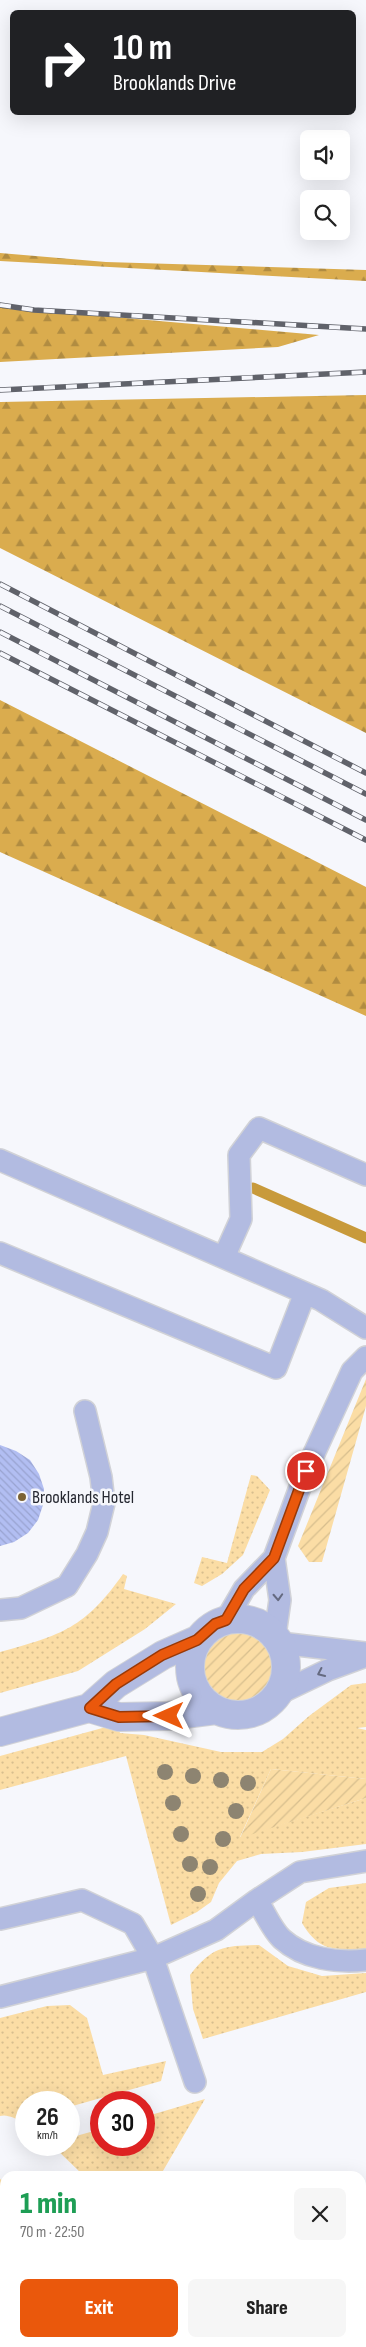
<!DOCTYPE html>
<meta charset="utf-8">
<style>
body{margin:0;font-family:"Sofia Sans Condensed",sans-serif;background:#f6f6f6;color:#222;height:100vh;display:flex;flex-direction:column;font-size:19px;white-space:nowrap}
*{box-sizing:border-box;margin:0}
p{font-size:16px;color:#767676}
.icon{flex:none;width:28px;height:28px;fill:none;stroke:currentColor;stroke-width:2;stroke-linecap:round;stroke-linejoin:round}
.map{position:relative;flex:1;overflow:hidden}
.sheet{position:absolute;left:0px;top:2171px;width:366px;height:176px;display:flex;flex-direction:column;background:#fff;border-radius:15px 15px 0 0;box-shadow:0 5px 20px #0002}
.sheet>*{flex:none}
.guide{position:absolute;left:10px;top:10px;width:346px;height:105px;border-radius:8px;box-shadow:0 5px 20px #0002;background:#202124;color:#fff;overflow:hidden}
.fabs{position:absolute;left:300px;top:130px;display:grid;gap:10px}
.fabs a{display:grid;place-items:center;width:50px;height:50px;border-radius:8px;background:#fff;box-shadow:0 5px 20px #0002;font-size:25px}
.speed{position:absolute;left:15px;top:2091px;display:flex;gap:10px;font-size:25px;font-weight:700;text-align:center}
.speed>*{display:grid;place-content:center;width:65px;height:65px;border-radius:50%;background:#fff;box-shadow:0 5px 20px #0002;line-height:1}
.speed small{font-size:12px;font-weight:400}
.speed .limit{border:8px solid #d22;background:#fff;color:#111}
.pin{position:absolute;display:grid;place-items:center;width:42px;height:42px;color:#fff;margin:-21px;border:2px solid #fff;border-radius:50%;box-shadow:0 1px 5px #0007}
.me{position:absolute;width:55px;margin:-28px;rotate:270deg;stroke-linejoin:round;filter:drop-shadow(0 0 4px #0008)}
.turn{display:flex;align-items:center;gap:18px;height:105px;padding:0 20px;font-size:22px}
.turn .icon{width:65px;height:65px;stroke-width:2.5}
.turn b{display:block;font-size:35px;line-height:42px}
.round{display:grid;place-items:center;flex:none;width:52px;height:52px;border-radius:8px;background:#f6f6f6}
.overview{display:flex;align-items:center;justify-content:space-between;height:85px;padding:0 20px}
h1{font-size:30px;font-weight:800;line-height:38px;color:#1e9e55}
.button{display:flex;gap:10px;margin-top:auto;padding:10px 20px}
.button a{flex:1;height:58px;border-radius:8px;background:#ea580c;color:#fff;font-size:20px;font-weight:800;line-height:58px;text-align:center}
.button a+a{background:#f6f6f6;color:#222}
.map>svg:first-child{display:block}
</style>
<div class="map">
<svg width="366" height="2347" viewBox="0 0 366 2347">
<defs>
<pattern id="grass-dots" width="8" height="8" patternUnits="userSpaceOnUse" patternTransform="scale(1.25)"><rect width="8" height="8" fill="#fbdda5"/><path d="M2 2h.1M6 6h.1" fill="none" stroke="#d7be8e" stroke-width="1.8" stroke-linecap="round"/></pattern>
<pattern id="forest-firs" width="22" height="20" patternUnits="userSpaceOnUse" patternTransform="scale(1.25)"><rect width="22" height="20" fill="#daac4e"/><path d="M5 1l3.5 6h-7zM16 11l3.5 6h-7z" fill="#b18c41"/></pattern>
<pattern id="garden-furrows" width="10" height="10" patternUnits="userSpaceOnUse" patternTransform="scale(1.25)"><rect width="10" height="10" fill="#fbdda5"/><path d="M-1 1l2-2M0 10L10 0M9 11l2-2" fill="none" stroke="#d7be8e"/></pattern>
<pattern id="building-back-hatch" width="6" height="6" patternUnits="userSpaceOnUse" patternTransform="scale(1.25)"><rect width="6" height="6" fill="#b2bef2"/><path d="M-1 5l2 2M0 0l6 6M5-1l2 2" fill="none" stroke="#99a3d0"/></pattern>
</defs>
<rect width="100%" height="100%" fill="#f6f7fc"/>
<path fill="url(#grass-dots)" d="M251 1475 257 1476 270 1490 243 1555 222 1574 202 1586 194 1583 202 1557 227 1563Z
M123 1574 127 1576 124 1589 176 1604 145 1629 78 1671 0 1693V1652C62 1635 85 1628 123 1574Z
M366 1683V1727L357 1728 366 1730V1779L271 1769 240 1837 366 1798V1844L302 1852 261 1854 237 1861 219 1883 211 1902 197 1912 171 1925 126 1756 0 1790V1756L117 1724 120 1733 144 1735 221 1752H262L283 1739 309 1716 351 1685Z
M366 1883V1949C334 1949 320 1953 302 1923L306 1902 329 1888Z
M259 1945 288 1966 322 1976 366 1973V1992L203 2039 193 2009 190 1975C213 1946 224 1946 259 1945Z
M70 2005 87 2018 103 2075 166 2061 161 2081 69 2107V2102H26V2119C17 2122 9 2113 0 2116V2018L47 2006Z
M205 2099 160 2176H84L52 2145H69V2138L101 2129V2145H144V2117Z
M0 2179 5 2182V2342L61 2343V2347H0Z"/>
<path fill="url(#forest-firs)" d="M0 253 106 262 366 270V281L0 261Z
M0 307 319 335 278 347 0 362Z
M366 395V733L0 548V402Z
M0 700 366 887V1016L0 852Z"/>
<path fill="url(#garden-furrows)" d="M366 1379V1406L322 1562H309L298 1546Z
M204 1667a34 34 0 1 1 68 0a34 34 0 1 1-68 0Z
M271 1769 366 1779V1798L240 1838Z"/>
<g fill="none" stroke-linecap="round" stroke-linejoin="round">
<path stroke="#c89a3b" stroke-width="11" d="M253 1188 366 1238"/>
</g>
<path fill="url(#building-back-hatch)" d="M0 1445 16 1451 30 1460 39 1474 44 1489 43 1505 38 1520 28 1533 14 1542 0 1546Z"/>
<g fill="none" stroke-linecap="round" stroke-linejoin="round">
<defs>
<path id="lane" d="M0 1160 321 1300 366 1328
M0 1253 276 1368 305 1293
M224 1257 241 1219 239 1155 259 1128 366 1175
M274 1558 280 1600 275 1635
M0 1610 21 1608 67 1586 87 1554 97 1532 104 1503 101 1477 85 1411
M226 1620 244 1589 274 1558 306 1471 352 1371 366 1357
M280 1643 366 1653
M278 1694 328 1670 366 1656
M257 1900C264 1911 272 1930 282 1939 304 1959 337 1963 366 1960
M0 1919 82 1900 133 1924 153 1958 195 2082
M0 1997 153 1958 216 1930 257 1900 300 1872 366 1861"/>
<path id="street" d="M190 1667a48 48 0 1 1 96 0a48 48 0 1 1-96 0Z
M89 1708 119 1717 169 1716 216 1710
M0 1732 89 1708 116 1684 163 1655 197 1640"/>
</defs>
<use href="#lane" stroke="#d1d2d7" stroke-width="24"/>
<use href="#street" stroke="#d1d2d7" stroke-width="30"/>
<use href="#lane" stroke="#b2bbe1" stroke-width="21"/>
<use href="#street" stroke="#b2bbe1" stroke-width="28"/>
<defs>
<path id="rail" d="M0 305 34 310 366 329
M0 390 366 372
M0 584 366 773
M0 606 366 794
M0 632 366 820
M0 653 366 840"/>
</defs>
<use href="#rail" stroke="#60626a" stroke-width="5.5"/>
<use href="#rail" stroke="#f6f7fc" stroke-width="4" stroke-dasharray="11" stroke-linecap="butt"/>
</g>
<g fill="#8d8471">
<circle cx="165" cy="1772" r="8"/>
<circle cx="193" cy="1776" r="8"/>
<circle cx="221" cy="1780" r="8"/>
<circle cx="248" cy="1783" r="8"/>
<circle cx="173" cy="1803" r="8"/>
<circle cx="236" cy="1811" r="8"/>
<circle cx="181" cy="1834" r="8"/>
<circle cx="223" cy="1839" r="8"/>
<circle cx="190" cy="1864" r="8"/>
<circle cx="210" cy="1867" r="8"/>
<circle cx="198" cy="1894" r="8"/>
</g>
<defs><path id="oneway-chevron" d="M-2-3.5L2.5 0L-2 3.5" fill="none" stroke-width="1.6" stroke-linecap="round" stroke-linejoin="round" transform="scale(1.25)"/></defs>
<g stroke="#656a80">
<use href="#oneway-chevron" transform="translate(278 1597) rotate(87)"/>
<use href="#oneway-chevron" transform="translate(321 1673) rotate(155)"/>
</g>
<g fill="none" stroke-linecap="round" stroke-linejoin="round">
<defs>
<path id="route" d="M169 1716 119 1717 90 1708 116 1684 162 1655 197 1640 215 1624 226 1620 244 1589 274 1558 306 1471"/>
</defs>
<use href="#route" stroke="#983908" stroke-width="12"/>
<use href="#route" stroke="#ea580c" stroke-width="9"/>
</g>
<circle fill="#7c6334" stroke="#f6f7fc" stroke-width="2" cx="22" cy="1497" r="5"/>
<g text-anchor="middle" stroke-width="5" stroke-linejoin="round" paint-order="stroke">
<g font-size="18" fill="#262831" stroke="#f6f7fc" text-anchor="start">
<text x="32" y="1503">Brooklands Hotel</text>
</g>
</g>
</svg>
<div class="fabs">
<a><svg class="icon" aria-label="sound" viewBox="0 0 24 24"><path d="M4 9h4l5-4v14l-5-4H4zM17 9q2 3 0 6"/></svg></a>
<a><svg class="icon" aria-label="search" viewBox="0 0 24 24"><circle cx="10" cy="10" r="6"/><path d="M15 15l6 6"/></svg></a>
</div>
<div class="speed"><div>26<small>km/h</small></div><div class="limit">30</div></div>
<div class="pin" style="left:306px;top:1471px;background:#d93025"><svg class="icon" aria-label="arrive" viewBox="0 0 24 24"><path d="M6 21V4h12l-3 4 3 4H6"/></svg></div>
<svg class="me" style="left:169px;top:1716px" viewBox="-20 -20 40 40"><path d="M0-17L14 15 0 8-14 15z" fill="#ea580c" stroke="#fff" stroke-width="4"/></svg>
<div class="guide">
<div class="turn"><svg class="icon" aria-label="right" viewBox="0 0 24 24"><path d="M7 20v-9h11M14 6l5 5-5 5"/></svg><div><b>10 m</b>Brooklands Drive</div></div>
</div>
<section class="sheet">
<div class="overview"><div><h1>1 min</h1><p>70 m · 22:50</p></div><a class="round"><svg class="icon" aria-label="close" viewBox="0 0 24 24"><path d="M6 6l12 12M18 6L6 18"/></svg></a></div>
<div class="button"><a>Exit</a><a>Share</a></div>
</section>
</div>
